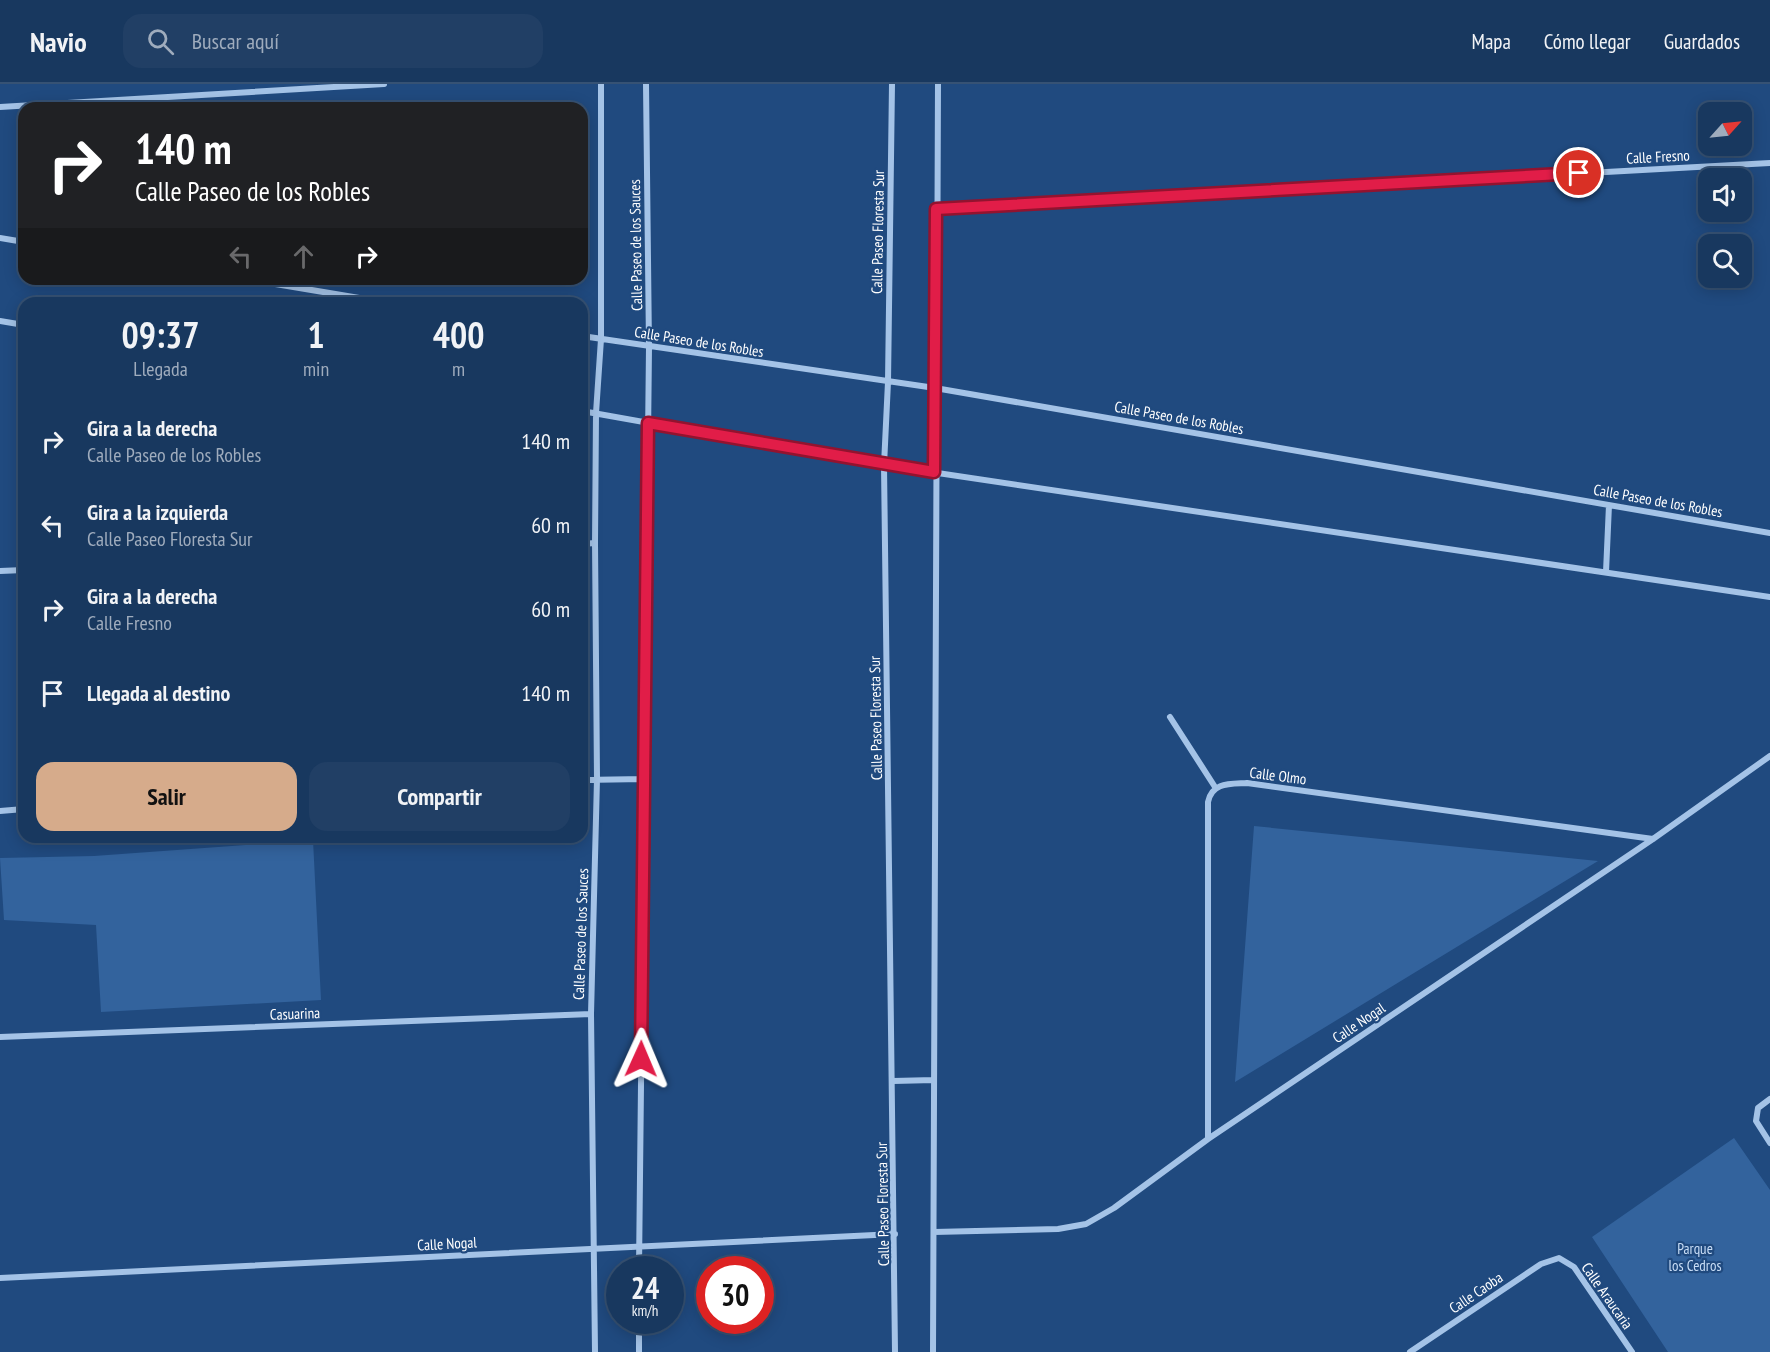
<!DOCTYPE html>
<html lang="es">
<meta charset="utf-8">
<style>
body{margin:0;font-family:"PT Sans Narrow",sans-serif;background:#213f65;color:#f1f3f6;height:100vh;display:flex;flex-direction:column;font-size:22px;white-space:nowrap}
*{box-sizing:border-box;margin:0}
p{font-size:20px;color:#9facbd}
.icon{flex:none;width:33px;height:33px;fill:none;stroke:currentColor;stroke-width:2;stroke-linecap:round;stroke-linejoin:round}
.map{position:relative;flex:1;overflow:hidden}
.drawer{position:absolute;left:18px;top:213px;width:570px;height:546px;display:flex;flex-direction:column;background:#18385f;border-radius:18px;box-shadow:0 3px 15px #0003,0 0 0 2px #365274}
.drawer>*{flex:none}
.banner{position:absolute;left:18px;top:18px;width:570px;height:183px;border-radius:18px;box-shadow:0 3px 15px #0003,0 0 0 2px #365274;background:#202124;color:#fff;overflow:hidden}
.needle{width:39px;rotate:63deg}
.buttons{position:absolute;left:1698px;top:18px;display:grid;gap:12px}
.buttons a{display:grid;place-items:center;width:54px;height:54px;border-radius:12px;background:#18385f;box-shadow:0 3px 15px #0003,0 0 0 2px #365274;font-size:30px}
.speed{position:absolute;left:606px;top:1172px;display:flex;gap:12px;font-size:30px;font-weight:700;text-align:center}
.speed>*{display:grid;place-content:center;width:78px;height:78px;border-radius:50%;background:#18385f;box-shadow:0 3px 15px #0003,0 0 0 2px #365274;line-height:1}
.speed small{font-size:15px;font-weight:400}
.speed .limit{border:9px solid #d22;background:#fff;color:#111}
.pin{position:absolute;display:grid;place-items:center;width:51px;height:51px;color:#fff;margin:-26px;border:3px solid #fff;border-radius:50%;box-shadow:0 2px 6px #0007}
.me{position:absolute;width:66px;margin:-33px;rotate:1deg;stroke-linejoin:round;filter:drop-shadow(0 0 4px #0008)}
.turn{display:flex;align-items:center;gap:21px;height:126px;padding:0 18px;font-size:27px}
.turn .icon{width:78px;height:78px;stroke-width:2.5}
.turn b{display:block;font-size:42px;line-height:51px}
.lanes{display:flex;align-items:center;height:57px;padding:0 18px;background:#0003;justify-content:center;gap:30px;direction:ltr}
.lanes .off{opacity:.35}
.eta{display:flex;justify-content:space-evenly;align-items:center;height:102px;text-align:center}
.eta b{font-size:36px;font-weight:600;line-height:42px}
.primary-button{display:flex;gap:12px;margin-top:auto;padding:12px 18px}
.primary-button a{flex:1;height:69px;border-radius:18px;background:#d6ab8b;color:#111;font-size:24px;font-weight:600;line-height:69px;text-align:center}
.primary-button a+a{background:#213f65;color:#f1f3f6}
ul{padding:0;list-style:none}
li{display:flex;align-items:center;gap:18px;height:84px;padding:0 18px}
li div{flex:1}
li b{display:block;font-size:22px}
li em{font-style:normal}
header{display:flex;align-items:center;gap:36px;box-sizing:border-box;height:84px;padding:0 30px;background:#18385f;border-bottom:2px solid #365274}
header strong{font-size:28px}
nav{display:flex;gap:33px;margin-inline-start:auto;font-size:21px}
.search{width:420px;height:54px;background:#213f65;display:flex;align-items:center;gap:15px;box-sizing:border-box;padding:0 21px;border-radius:18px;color:#9facbd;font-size:22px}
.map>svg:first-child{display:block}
</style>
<header>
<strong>Navio</strong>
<div class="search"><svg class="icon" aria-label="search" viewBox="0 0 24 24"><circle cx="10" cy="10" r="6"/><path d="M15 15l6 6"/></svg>Buscar aquí</div>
<nav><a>Mapa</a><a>Cómo llegar</a><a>Guardados</a></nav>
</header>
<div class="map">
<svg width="1770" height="1268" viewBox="0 0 1770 1268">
<rect width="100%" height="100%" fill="#204a7f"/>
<path fill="#33639d" d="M1254 742 1598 777 1235 998Z
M313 756 321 916 101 928 96 841 4 836 0 774 94 772Z
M1734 1054 1770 1106V1268H1668L1592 1153Z"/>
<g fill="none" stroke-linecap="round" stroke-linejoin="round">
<path stroke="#a4c3e7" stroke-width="6" d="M892 0 888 298 884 381 895 1268
M0 23 384 0
M936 125 1770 79
M0 154 24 158
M246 195 389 219
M0 237 24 241
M582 252 935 304 1770 449
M582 327 884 381 1770 513
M582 460 595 459
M0 487 24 486
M1606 488 1609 421
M1170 633 1215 703
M582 696 644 695
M0 727 24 725
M0 953 591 930
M893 997 934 996
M1770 1015 1758 1024 1756 1037 1770 1059
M1208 1055V718C1212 698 1230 700 1247 699L1653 755
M934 1148 1058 1145 1086 1140 1114 1124 1208 1055 1653 755 1770 672
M639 1185 649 263 646 0
M0 1194 895 1150
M595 1268 591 930 597 695 595 459 596 329 601 255V0
M639 1268V1236
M933 1268 938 0
M1410 1268 1541 1180 1559 1174 1574 1183 1632 1268"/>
</g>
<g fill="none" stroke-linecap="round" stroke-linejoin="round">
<defs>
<path id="route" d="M641 975 648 339 934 388 936 125 1579 89"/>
</defs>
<use href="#route" stroke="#92132f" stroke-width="15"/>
<use href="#route" stroke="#e11d48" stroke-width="10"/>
</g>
<g text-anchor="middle" stroke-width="4.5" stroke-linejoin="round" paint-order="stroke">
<g font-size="15" fill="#fff" stroke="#204a7f">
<text transform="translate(1658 73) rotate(-3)" y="5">Calle Fresno</text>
<text transform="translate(878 148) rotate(-89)" y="5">Calle Paseo Floresta Sur</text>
<text transform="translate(636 161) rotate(-91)" y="5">Calle Paseo de los Sauces</text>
<text transform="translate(699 258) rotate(9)" y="5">Calle Paseo de los Robles</text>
<text transform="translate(1179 334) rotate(10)" y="5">Calle Paseo de los Robles</text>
<text transform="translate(1658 417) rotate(10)" y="5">Calle Paseo de los Robles</text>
<text transform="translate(876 634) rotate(-91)" y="5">Calle Paseo Floresta Sur</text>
<text transform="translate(1278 692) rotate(7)" y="5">Calle Olmo</text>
<text transform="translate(581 850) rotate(-88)" y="5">Calle Paseo de los Sauces</text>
<text transform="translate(295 930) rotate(-2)" y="5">Casuarina</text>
<text transform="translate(1359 939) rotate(-34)" y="5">Calle Nogal</text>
<text transform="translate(883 1120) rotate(-91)" y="5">Calle Paseo Floresta Sur</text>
<text transform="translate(447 1160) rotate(-3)" y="5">Calle Nogal</text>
<text transform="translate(1476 1209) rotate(-34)" y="5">Calle Caoba</text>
<text transform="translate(1607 1212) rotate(55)" y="5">Calle Araucaria</text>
</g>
<g font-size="15" fill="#c8ddf6" stroke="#204a7f">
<text x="1695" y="1170">Parque<tspan x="1695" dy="17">los Cedros</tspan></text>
</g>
</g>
</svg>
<div class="buttons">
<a><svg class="needle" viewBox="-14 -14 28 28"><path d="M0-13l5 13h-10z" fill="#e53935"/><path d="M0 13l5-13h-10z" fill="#9facbd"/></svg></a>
<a><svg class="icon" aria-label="sound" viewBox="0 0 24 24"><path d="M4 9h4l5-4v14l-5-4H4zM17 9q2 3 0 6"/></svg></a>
<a><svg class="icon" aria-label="search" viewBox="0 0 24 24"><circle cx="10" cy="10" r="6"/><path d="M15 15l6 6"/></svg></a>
</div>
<div class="speed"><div>24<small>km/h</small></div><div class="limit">30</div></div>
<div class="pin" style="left:1579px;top:89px;background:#d93025"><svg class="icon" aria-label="arrive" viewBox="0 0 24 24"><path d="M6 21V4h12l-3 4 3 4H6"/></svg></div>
<svg class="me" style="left:641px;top:975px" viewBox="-20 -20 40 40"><path d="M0-17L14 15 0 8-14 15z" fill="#e11d48" stroke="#fff" stroke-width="4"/></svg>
<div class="banner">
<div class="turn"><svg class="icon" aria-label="right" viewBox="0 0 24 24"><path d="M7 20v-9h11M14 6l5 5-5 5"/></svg><div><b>140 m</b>Calle Paseo de los Robles</div></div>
<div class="lanes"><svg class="icon off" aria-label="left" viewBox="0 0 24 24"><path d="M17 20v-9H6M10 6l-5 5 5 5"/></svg><svg class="icon off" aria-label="ahead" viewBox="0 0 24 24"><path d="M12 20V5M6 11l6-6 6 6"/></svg><svg class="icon" aria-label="right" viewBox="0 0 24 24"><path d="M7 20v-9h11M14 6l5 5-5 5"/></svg></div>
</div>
<section class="drawer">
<div class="eta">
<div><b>09:37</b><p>Llegada</p></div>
<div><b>1</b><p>min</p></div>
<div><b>400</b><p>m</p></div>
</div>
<ul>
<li><svg class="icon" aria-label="right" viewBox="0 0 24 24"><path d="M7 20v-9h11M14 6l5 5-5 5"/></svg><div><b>Gira a la derecha</b><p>Calle Paseo de los Robles</p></div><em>140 m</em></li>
<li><svg class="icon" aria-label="left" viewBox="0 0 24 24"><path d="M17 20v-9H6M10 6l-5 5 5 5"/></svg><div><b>Gira a la izquierda</b><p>Calle Paseo Floresta Sur</p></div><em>60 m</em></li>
<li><svg class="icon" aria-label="right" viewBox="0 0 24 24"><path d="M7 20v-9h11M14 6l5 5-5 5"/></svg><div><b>Gira a la derecha</b><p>Calle Fresno</p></div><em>60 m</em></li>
<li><svg class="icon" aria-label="arrive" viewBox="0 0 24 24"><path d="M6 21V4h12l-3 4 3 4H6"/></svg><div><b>Llegada al destino</b></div><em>140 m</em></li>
</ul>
<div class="primary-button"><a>Salir</a><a>Compartir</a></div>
</section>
</div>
